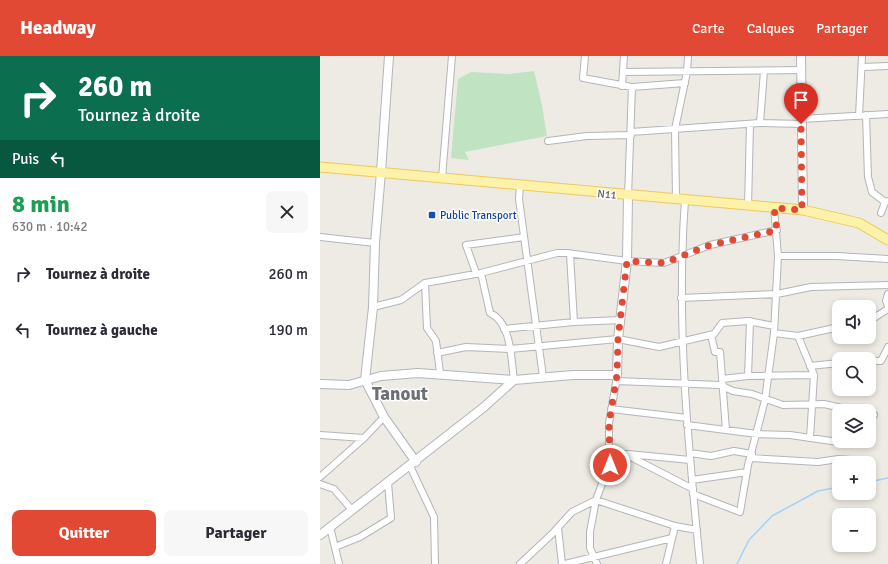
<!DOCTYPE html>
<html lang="fr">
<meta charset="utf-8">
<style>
body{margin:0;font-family:Signika,sans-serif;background:#f7f7f7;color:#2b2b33;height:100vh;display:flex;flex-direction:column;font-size:15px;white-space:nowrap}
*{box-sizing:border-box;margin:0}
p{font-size:13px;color:#7c7c81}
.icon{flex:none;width:22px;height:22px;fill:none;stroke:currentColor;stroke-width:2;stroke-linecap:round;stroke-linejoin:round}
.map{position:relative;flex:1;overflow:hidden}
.side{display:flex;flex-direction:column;background:#fff;width:320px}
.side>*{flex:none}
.banner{background:#0b6e4f;color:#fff;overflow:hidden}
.fabs{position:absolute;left:512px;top:244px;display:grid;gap:8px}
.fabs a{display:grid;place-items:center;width:44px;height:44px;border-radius:8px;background:#fff;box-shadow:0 2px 6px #0003;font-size:20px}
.pin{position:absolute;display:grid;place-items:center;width:34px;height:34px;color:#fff;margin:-41px -17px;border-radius:50% 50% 50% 0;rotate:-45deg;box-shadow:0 0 4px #0007}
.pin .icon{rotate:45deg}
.me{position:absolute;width:44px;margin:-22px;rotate:0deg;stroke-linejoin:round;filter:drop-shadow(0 0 3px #0008)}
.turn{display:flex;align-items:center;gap:14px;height:84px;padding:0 12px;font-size:18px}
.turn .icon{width:52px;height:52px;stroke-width:2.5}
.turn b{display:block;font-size:28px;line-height:34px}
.then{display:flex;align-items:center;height:38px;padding:0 12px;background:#0003;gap:8px;font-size:15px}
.round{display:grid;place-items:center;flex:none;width:42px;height:42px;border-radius:8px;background:#f7f7f7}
.overview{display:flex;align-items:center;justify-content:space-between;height:68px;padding:0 12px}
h1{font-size:24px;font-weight:700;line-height:30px;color:#1e9e55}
.cta{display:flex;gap:8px;margin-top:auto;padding:8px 12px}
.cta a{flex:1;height:46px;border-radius:8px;background:#e24934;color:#fff;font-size:16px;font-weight:700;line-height:46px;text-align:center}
.cta a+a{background:#f7f7f7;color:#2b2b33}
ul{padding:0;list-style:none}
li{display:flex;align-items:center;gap:12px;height:56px;padding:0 12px}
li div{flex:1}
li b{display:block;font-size:15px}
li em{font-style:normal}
header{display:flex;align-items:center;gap:24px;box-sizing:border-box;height:56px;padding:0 20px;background:#e24934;color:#fff}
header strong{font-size:19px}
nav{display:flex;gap:22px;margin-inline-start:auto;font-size:14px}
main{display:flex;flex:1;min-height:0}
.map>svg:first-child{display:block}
</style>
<header>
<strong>Headway</strong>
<nav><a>Carte</a><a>Calques</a><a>Partager</a></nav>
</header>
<main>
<section class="side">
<div class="banner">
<div class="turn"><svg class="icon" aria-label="right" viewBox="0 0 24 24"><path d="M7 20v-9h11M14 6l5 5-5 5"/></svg><div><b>260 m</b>Tournez à droite</div></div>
<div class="then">Puis<svg class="icon" aria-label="left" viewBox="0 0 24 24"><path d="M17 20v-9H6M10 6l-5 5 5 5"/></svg></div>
</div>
<div class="overview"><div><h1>8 min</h1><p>630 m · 10:42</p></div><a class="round"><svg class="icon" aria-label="close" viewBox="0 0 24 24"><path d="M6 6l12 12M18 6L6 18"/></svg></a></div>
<ul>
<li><svg class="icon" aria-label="right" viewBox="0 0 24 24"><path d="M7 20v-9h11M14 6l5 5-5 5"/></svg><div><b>Tournez à droite</b></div><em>260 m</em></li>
<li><svg class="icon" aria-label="left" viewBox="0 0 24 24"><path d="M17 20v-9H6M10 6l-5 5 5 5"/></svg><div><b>Tournez à gauche</b></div><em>190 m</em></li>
</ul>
<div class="cta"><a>Quitter</a><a>Partager</a></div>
</section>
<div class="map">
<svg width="568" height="508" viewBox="0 0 568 508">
<rect width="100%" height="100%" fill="#edebe3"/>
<path fill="#c0e4c1" d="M214 15 222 49 227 80 145 96 149 104 131 102 138 23 151 16 190 18Z"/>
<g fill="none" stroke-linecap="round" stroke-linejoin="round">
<path stroke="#a4d1fb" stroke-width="1.5" d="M549 426 568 422
M417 508 429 484 452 460 498 435 519 431"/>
<defs>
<path id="street" d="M265 0 263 22 312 31 365 27
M542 11 568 10
M303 16 481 14
M302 30 304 0
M546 59 548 121 552 136 565 146
M539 60 542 0
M481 63 568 58
M440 67 444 15
M311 76 440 67 481 68
M228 85 267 80 311 79
M122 122 132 0
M200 129 199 143 223 321
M308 140 312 31
M356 143 355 73 367 16 368 0
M365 144C356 266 368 387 380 508
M428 150 430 68
M561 157 565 146 568 145
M0 181 55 187
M250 198 254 266
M458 200H517L568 203
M156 217 146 189 204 181
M161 217 170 257C192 267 191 304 194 324
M105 227 107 272 116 285 120 317
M568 238 566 245 568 250
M361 242 457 238 491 231 568 229
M53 251 81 244 105 227 161 217 237 197H247L307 205 344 207 390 189 457 174
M549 265 568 253
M184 273 254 266 301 264
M454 277 478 280 519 271
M391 279 395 296H400L406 374
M478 280 494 319 490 382
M117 297 146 291 190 293 298 283 339 291 394 278 402 267 428 265 454 270
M549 305H561L568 291
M490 310 519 307
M428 320 430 265
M402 323 428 320 494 319
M296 325 400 329 413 335 432 338 463 349 504 348 535 355
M291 353 367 362
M549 358 554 359
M367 369 437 378 470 379 532 388
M0 379 44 382
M290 396 305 398 373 433
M370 397 391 400 414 395 432 398
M308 398 370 404
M430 402 498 406 518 403 544 405
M90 410 114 461 115 508
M0 421 44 382 64 361
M372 424 427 416
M0 428 14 433 32 454
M373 438 420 456 428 409 445 344 454 277 458 200 454 152
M355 470 377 474
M10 471 19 508
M238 472 242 508
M15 491 40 481 71 462 68 427
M200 508 232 478 252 456 276 444 289 409V367L297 321
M245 508 352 482
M277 508 270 492V476L276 444 355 470 346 508"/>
<path id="secondary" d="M69 0 61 116 55 187 53 251 45 324 64 361 96 406
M481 0 483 154
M0 328 29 329 61 320 98 317 194 324 253 319H297L298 283 307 205 308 140
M0 479 164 351 194 324"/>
<path id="primary" d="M0 111 483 154 539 167 568 184"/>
</defs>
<use href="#street" stroke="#b3b5b9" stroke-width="8"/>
<use href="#secondary" stroke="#b2b5ba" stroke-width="10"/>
<use href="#primary" stroke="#ebca5d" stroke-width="11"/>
<use href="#street" stroke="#fff" stroke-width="6"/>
<use href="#secondary" stroke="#fff" stroke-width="8"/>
<use href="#primary" stroke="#fcf2a9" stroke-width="9"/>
</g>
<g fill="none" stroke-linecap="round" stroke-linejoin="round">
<path stroke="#e24934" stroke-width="7" stroke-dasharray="0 12.6" d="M290 409 289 367 297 319 298 283 307 205 344 207 390 189 457 174 454 152 482 154 481 68"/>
</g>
<rect fill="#1a4fb4" stroke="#fff" stroke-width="1.5" x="108" y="155" width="8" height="8" rx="2"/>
<g text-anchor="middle" stroke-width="3" stroke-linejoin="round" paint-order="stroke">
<g font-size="11" fill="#5b5e63" stroke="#fff">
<text transform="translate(287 138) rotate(6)" y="4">N11</text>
</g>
<g font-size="11" fill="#164399" stroke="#fff" text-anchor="start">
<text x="120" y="163">Public Transport</text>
</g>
<g font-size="19" font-weight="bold" fill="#6c7075" stroke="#fff">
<text x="80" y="344">Tanout</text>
</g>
</g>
</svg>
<div class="fabs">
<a><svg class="icon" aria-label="sound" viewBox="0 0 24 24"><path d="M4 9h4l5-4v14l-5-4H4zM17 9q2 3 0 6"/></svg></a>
<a><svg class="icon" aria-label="search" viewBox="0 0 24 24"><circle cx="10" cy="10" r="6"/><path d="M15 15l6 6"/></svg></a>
<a><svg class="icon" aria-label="layers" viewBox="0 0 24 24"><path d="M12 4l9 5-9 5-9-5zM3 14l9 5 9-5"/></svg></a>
<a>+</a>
<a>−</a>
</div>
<div class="pin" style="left:481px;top:68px;background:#d93025"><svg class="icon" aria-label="arrive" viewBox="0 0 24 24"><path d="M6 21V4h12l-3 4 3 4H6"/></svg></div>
<svg class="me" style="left:290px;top:409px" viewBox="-20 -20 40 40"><circle r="17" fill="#e24934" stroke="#fff" stroke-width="3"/><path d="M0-11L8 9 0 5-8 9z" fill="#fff"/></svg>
</div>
</main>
